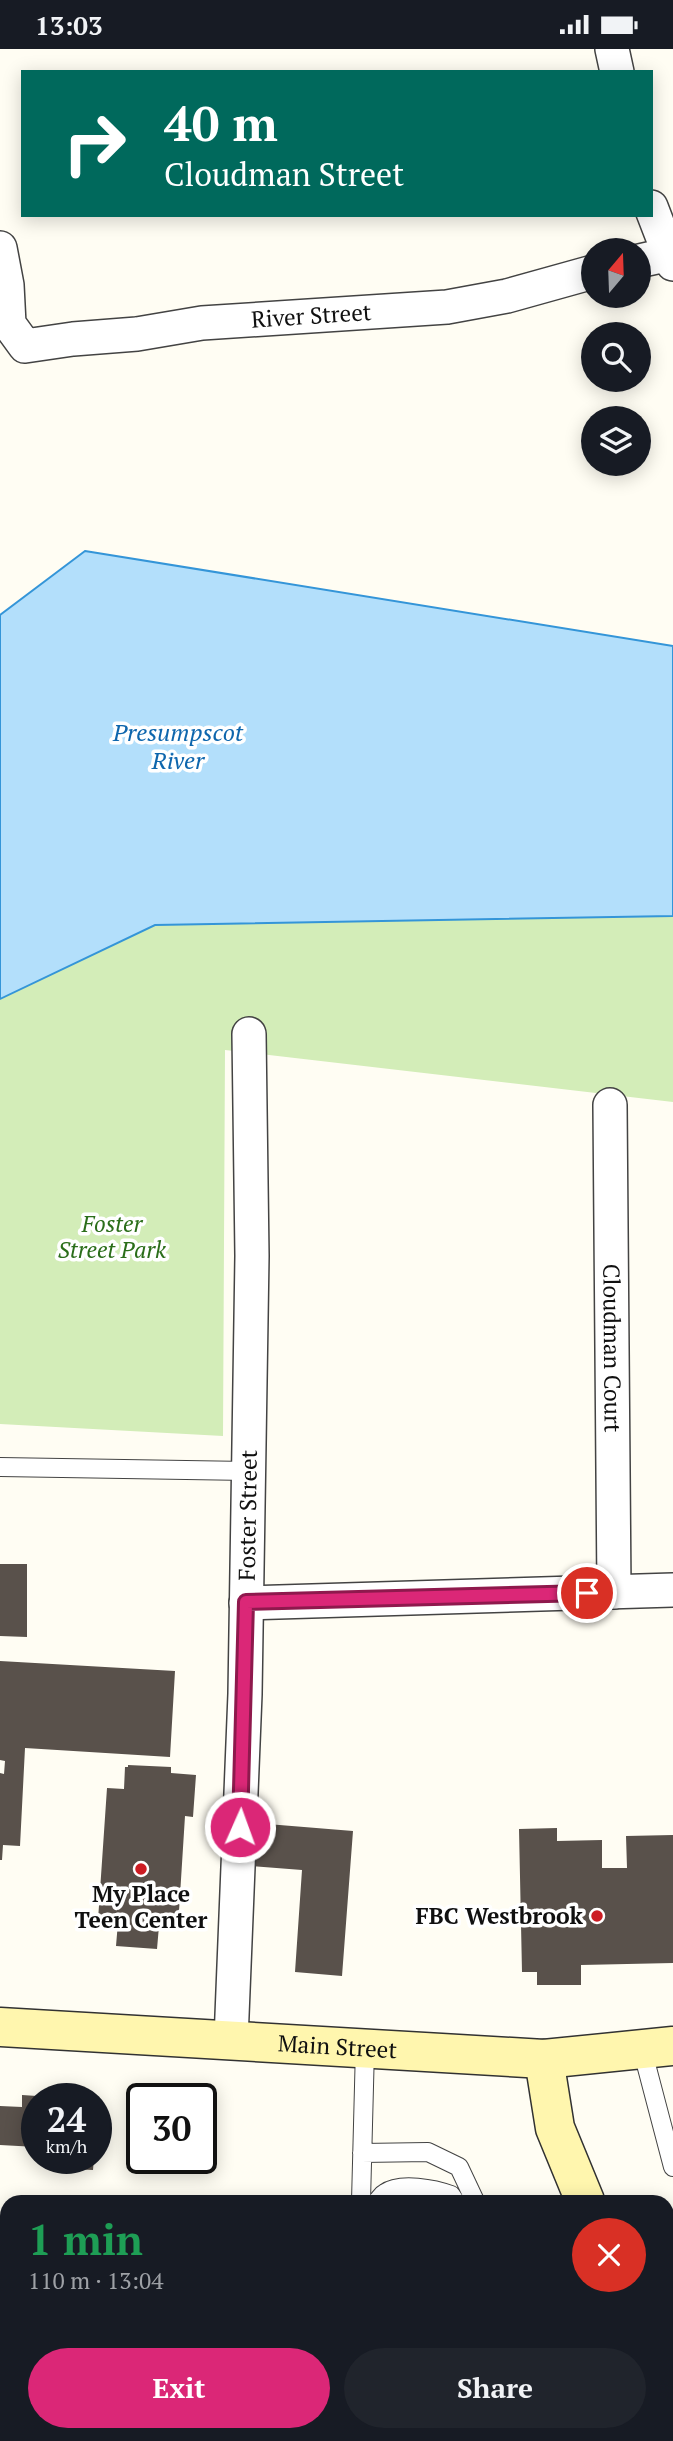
<!DOCTYPE html>
<meta charset="utf-8">
<style>
body{margin:0;font-family:"PT Serif",serif;background:#20242c;color:#f1f3f6;height:100vh;display:flex;flex-direction:column;font-size:26px;white-space:nowrap}
*{box-sizing:border-box;margin:0}
p{font-size:23px;color:#9ea1a6}
.icon{flex:none;width:38px;height:38px;fill:none;stroke:currentColor;stroke-width:2;stroke-linecap:round;stroke-linejoin:round}
.map{position:relative;flex:1;overflow:hidden}
.side{position:absolute;left:0px;top:2146px;width:674px;height:247px;display:flex;flex-direction:column;background:#171b24;border-radius:21px 21px 0 0;box-shadow:0 4px 18px #0003}
.side>*{flex:none}
.top-card{position:absolute;left:21px;top:21px;width:632px;height:147px;border-radius:0px;box-shadow:0 4px 18px #0003;background:#00695c;color:#fff;overflow:hidden}
.needle{width:46px;rotate:19deg}
.buttons{position:absolute;left:581px;top:189px;display:grid;gap:14px}
.buttons a{display:grid;place-items:center;width:70px;height:70px;border-radius:50%;background:#171b24;box-shadow:0 4px 18px #0003;font-size:35px}
.speed{position:absolute;left:21px;top:2034px;display:flex;gap:14px;font-size:35px;font-weight:700;text-align:center}
.speed>*{display:grid;place-content:center;width:91px;height:91px;border-radius:50%;background:#171b24;box-shadow:0 4px 18px #0003;line-height:1}
.speed small{font-size:18px;font-weight:400}
.speed .limit{border:4px solid #111;border-radius:10px;background:#fff;color:#111}
.pin{position:absolute;display:grid;place-items:center;width:60px;height:60px;color:#fff;margin:-30px;border:4px solid #fff;border-radius:50%;box-shadow:0 2px 7px #0007}
.me{position:absolute;width:77px;margin:-38px;rotate:2deg;stroke-linejoin:round;filter:drop-shadow(0 0 5px #0008)}
.turn{display:flex;align-items:center;gap:24px;height:147px;padding:0 28px;font-size:32px}
.turn .icon{width:91px;height:91px;stroke-width:2.5}
.turn b{display:block;font-size:49px;line-height:60px}
.round{display:grid;place-items:center;flex:none;width:74px;height:74px;border-radius:37px;background:#20242c}
.summary{display:flex;align-items:center;justify-content:space-between;height:119px;padding:0 28px}
h1{font-size:42px;font-weight:700;line-height:52px;color:#1e9e55}
.primary-button{display:flex;gap:14px;margin-top:auto;padding:14px 28px}
.primary-button a{flex:1;height:80px;border-radius:42px;background:#db2777;color:#fff;font-size:28px;font-weight:700;line-height:80px;text-align:center}
.primary-button a+a{background:#20242c;color:#f1f3f6}
.status{display:flex;justify-content:space-between;align-items:center;height:49px;padding:0 35px;background:#171b24;direction:ltr}
.status svg{height:19px;fill:currentColor}
.map>svg:first-child{display:block}
</style>
<div class="status"><b>13:03</b><svg viewBox="0 0 49 12"><path d="M0 12V9h3v3zM5 12V6h3v6zM10 12V3h3v9zM15 12V0h3v12zM26 1h20v11H26zM47 4h2v5h-2z"/></svg></div>
<div class="map">
<svg width="673" height="2392" viewBox="0 0 673 2392">
<rect width="100%" height="100%" fill="#fffdf3"/>
<path fill="#d3edb8" d="M673 867V1053L225 1001 223 1387 0 1375V950L155 876Z"/>
<path fill="#b3dffb" stroke="#3495d8" stroke-width="2" d="M85 502 673 597V867L155 876 0 950V566Z"/>
<path fill="#59514b" d="M0 1515H27V1588L0 1587Z
M0 1612 175 1622 170 1708 25 1699 20 1797 3 1796 2 1811H0V1724L4 1725 5 1712 0 1711Z
M128 1716 171 1718V1724L196 1726 193 1768 185 1767 178 1878 159 1877 157 1900 116 1897 118 1873 98 1871 107 1739 124 1740 125 1718H128Z
M255 1774 353 1782 342 1927 295 1923 302 1821 252 1817Z
M557 1779V1792L602 1791V1819H627L626 1787 673 1786V1914L581 1916V1936H537V1923H522L519 1780Z
M22 2046 37 2047V2098L0 2096V2057L22 2058Z
M72 2109H94L93 2121 71 2120Z"/>
<g fill="none" stroke-linecap="round" stroke-linejoin="round">
<defs>
<path id="lane" d="M0 1418 248 1422
M642 2000 673 2118
M362 2104 428 2103 459 2118 475 2152
M361 2152 365 1999
M377 2152C380 2150 381 2146 385 2144 400 2133 435 2140 451 2146L455 2152
M667 2246 673 2243"/>
<g id="street">
<path d="M612 0 617 23"/>
<path d="M651 158 673 215"/>
<path id="s1" d="M0 199 7 236 9 275 25 297 73 290 137 285 202 274 447 258 507 247 593 223"/>
<path d="M639 212 670 205"/>
<path id="s2" d="M610 1056 614 1543"/>
<path d="M246 1554 673 1541"/>
<path id="s3" d="M231 1991 245 1645 252 1207 249 985"/>
</g>
<g id="secondary">
<path id="s4" d="M0 1978 544 2010 673 1997"/>
<path d="M544 2010 555 2079 585 2152"/>
<path d="M667 2355 673 2368"/>
</g>
<path id="highway" d="M640 2392 673 2389"/>
</defs>
<use href="#lane" stroke="#434343" stroke-width="20"/>
<use href="#street" stroke="#434343" stroke-width="36"/>
<use href="#secondary" stroke="#323232" stroke-width="41"/>
<use href="#highway" stroke="#212121" stroke-width="41"/>
<use href="#lane" stroke="#fff" stroke-width="18"/>
<use href="#street" stroke="#fff" stroke-width="33"/>
<use href="#secondary" stroke="#fff6ae" stroke-width="38"/>
<use href="#highway" stroke="#fea151" stroke-width="38"/>
</g>
<g fill="none" stroke-linecap="round" stroke-linejoin="round">
<defs>
<path id="route" d="M240 1778 246 1553 587 1544"/>
</defs>
<use href="#route" stroke="#8e194d" stroke-width="18"/>
<use href="#route" stroke="#db2777" stroke-width="12"/>
</g>
<g fill="#cc1c23" stroke="#fff" stroke-width="2.5">
<circle cx="141" cy="1820" r="7"/>
<circle cx="597" cy="1867" r="7"/>
</g>
<g text-anchor="middle" stroke-width="7" stroke-linejoin="round" paint-order="stroke">
<g font-size="23" fill="#101010" stroke="#fff">
<text dy="8" stroke="none"><textPath href="#s1" startOffset="392">River Street</textPath></text>
<text dy="8" stroke="none"><textPath href="#s2" startOffset="243">Cloudman Court</textPath></text>
<text dy="8" stroke="none"><textPath href="#s3" startOffset="525">Foster Street</textPath></text>
<text dy="8" stroke="none"><textPath href="#s4" startOffset="338">Main Street</textPath></text>
</g>
<g font-size="23" font-style="italic" fill="#2b6e1a" stroke="#fff">
<text x="112" y="1183">Foster<tspan x="112" dy="26">Street Park</tspan></text>
</g>
<g font-size="23" font-weight="bold" fill="#101010" stroke="#fff">
<text x="141" y="1853">My Place<tspan x="141" dy="26">Teen Center</tspan></text>
<text x="583" y="1875" text-anchor="end">FBC Westbrook</text>
</g>
<g font-size="24" font-style="italic" fill="#0e66ad" stroke="#fff">
<text x="178" y="692">Presumpscot<tspan x="178" dy="28">River</tspan></text>
</g>
</g>
</svg>
<div class="buttons">
<a><svg class="needle" viewBox="-14 -14 28 28"><path d="M0-13l5 13h-10z" fill="#e53935"/><path d="M0 13l5-13h-10z" fill="#9ea1a6"/></svg></a>
<a><svg class="icon" aria-label="search" viewBox="0 0 24 24"><circle cx="10" cy="10" r="6"/><path d="M15 15l6 6"/></svg></a>
<a><svg class="icon" aria-label="layers" viewBox="0 0 24 24"><path d="M12 4l9 5-9 5-9-5zM3 14l9 5 9-5"/></svg></a>
</div>
<div class="speed"><div>24<small>km/h</small></div><div class="limit">30</div></div>
<div class="pin" style="left:587px;top:1544px;background:#d93025"><svg class="icon" aria-label="arrive" viewBox="0 0 24 24"><path d="M6 21V4h12l-3 4 3 4H6"/></svg></div>
<svg class="me" style="left:240px;top:1778px" viewBox="-20 -20 40 40"><circle r="17" fill="#db2777" stroke="#fff" stroke-width="3"/><path d="M0-11L8 9 0 5-8 9z" fill="#fff"/></svg>
<div class="top-card">
<div class="turn"><svg class="icon" aria-label="right" viewBox="0 0 24 24"><path d="M7 20v-9h11M14 6l5 5-5 5"/></svg><div><b>40 m</b>Cloudman Street</div></div>
</div>
<section class="side">
<div class="summary"><div><h1>1 min</h1><p>110 m · 13:04</p></div><a class="round" style="background:#d93025;color:#fff"><svg class="icon" aria-label="close" viewBox="0 0 24 24"><path d="M6 6l12 12M18 6L6 18"/></svg></a></div>
<div class="primary-button"><a>Exit</a><a>Share</a></div>
</section>
</div>
